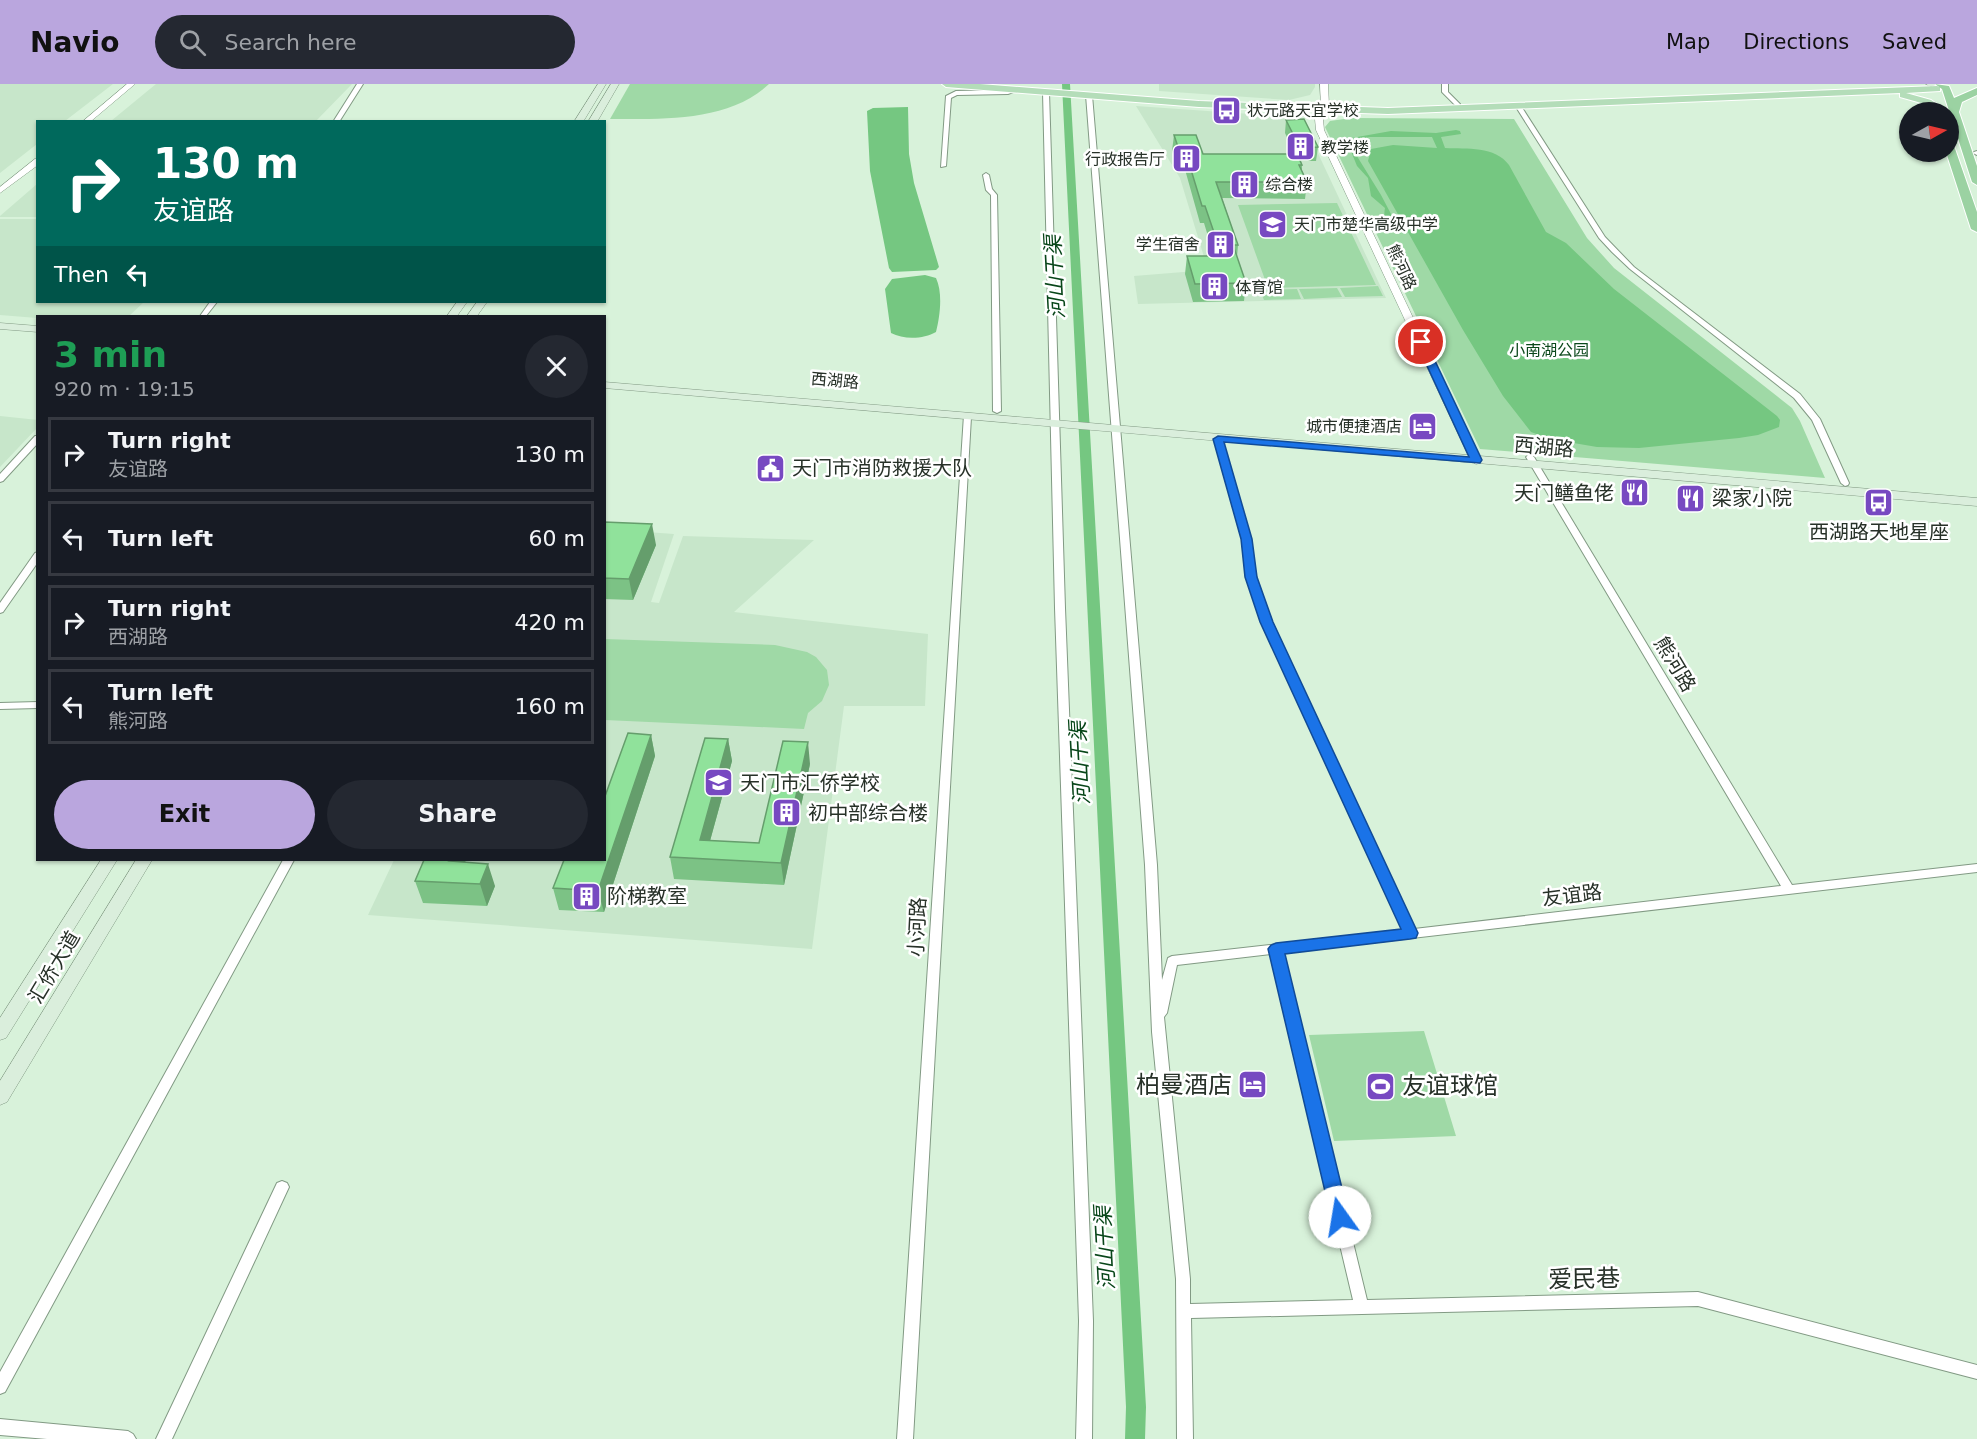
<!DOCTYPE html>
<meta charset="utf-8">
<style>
body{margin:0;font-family:"DejaVu Sans","Noto Sans SC",sans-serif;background:#242831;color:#f1f3f6;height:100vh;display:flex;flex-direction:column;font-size:22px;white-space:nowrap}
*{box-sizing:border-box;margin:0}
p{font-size:20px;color:#9ea1a6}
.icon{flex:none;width:33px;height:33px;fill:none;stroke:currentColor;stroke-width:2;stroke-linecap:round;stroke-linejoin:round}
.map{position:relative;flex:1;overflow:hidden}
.drawer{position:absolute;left:36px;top:231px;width:570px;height:546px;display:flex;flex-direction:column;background:#171b24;border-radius:0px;box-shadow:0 2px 4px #0004}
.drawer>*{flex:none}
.banner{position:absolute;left:36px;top:36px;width:570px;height:183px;border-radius:0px;box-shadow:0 2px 4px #0004;background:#00695c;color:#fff;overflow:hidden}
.needle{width:39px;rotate:82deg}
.fabs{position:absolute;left:1899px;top:18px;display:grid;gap:12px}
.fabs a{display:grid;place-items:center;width:60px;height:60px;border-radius:50%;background:#171b24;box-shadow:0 2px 4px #0004;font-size:30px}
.pin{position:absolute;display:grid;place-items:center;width:51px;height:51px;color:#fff;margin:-26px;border:3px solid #fff;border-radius:50%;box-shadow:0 2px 6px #0007}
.me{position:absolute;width:66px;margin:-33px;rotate:347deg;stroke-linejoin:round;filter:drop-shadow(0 0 4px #0008)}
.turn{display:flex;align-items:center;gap:21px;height:126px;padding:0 18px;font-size:27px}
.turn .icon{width:78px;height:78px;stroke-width:2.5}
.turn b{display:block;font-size:42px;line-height:51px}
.then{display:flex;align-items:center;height:57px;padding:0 18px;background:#0003;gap:12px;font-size:22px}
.round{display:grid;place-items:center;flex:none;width:63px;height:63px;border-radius:32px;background:#242831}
.overview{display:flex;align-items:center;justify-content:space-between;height:102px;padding:0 18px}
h1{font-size:36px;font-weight:700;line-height:45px;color:#1e9e55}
.primary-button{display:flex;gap:12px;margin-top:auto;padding:12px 18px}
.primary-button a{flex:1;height:69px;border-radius:36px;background:#baa6de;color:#111;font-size:24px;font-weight:700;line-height:69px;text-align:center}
.primary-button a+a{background:#242831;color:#f1f3f6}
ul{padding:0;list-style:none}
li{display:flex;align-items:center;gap:18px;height:75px;margin:0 12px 9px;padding:0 6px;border:3px solid #363941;border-radius:0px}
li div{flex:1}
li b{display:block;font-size:22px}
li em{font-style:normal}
header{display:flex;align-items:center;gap:36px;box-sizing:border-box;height:84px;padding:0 30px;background:#baa6de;color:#111}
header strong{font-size:28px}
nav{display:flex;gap:33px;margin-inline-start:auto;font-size:21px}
.search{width:420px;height:54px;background:#242831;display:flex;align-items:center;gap:15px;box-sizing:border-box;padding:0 21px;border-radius:33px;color:#9ea1a6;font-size:22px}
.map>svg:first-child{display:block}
</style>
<header>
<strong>Navio</strong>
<div class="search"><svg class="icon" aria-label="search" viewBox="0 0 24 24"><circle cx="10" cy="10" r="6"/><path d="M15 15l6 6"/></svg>Search here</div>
<nav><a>Map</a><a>Directions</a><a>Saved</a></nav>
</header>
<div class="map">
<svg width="1977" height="1355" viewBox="0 0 1977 1355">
<rect width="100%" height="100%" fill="#d8f2da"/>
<path fill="#c7e6ca" d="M0 0H113L65 37 38 38 37 60 0 89Z
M156 0H352L316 37H111Z
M1159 0H1315V3L1310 11 1289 16 1159 7Z
M1136 22 1278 32 1296 37 1307 46 1386 214 1138 220 1134 192 1208 186 1180 94Z
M37 100V133H0V132Z
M0 135H37L38 218H144L129 232H38L37 234 0 231Z
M0 332 38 336 37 344 0 383Z
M605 445 674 450 651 518 659 519 683 452 814 456 734 528 928 550 925 622H844L812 865 368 831 394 776H604Z"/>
<path fill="#9fd9a6" d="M630 0H769C729 38 662 35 610 35Z
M1351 34 1514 35 1587 154 1614 184 1792 324 1800 337 1825 394 1480 365 1325 43 1330 37Z
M1337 119 1376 201 1268 204 1238 121Z
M1378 202 1383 212 1345 213 1340 204Z
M1337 204 1342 213 1304 215 1299 205Z
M1297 205 1301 215 1264 216 1260 206Z
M605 555 775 561 807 568 816 573 827 586 829 601 822 617 808 629 804 645 605 636Z
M1424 947 1456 1052 1334 1057 1309 951Z"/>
<path fill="#75c781" d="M908 23 909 70 914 99 939 183 936 186 892 188 889 184 870 87 867 27 873 24Z
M1456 46 1460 47 1461 50 1441 53 1445 64C1467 65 1495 62 1509 81L1546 148 1566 159 1614 205 1777 332 1780 336 1779 343 1758 351 1739 354 1639 364 1597 363 1550 355 1531 348 1503 312 1463 246 1368 77 1371 65 1393 61 1437 64 1432 53H1369L1359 57 1355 61V69L1381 111 1401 149 1399 150C1390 142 1382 139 1385 124L1371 112 1368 94 1357 82 1346 55 1391 47 1436 49Z
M925 191 936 194C943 209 940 232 936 248 924 255 904 256 891 249L885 205 892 195Z"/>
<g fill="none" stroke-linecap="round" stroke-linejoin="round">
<path fill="#75c781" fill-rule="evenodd" d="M1062 0H1070L1146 1323 1145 1355H1125L1126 1323Z"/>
<defs>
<path id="minor" d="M357 0H363L339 38H333Z
M1442 0H1448V8L1460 20V22H1456L1442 8Z
M1014 4 1016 5V7L1008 10 957 11 951 14 946 82 941 83 946 12 956 7 1007 6Z
M1046 6 1049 8 1065 524 1093 1237 1092 1355H1076L1079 1237 1055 524 1043 8Z
M1089 9 1092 11 1157 781 1162 896 1168 874 1172 872 1403 846 1262 538 1246 493 1242 455 1214 355 1218 353 1222 355 1250 455 1256 493 1272 538 1414 845 1781 802 1526 373 1530 370 1534 373 1792 801 1977 780V788L1283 869 1367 1216 1698 1208 1977 1281V1295L1698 1222 1191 1234 1193 1355H1177L1176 1195 1152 948 1145 781 1086 11ZM1271 870 1353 1216 1190 1220V1195L1164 933 1167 929 1177 881Z
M1517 22H1521L1605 153 1634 183 1800 310 1820 335 1849 399 1848 401 1845 402 1841 399 1812 336 1794 314 1630 185 1612 168 1599 154 1516 23Z
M1977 67V71L1973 69 1974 68Z
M986 89 989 91 992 105 997 111 1001 327 997 329 993 327 991 111 986 106 983 91Z
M210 218H217L206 232H200Z
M964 331H967L971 333 913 1355H897Z
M35 352H38V359L3 397 0 398V390Z
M38 468V478L3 528 0 529V519L35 469Z
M38 618V624L0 625V619Z
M283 776H294L5 1308 0 1310V1288Z
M282 1097 287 1099 289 1103 172 1355H156L277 1099Z
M0 1335 128 1347 133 1350 136 1355H47L0 1351Z"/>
<path id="tertiary" d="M127 0H135L90 38H82Z
M1320 0H1328L1329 22 1323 35 1324 46 1481 377 1480 379 1476 380 1471 377 1316 46 1315 35 1321 22Z
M35 75H38V81L0 109V103Z"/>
<path id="secondary" d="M598 0H606L583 38H574Z
M611 0H619L597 38H588Z
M1926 0H1934L1935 1 1931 3Z
M457 218H467L457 232H447Z
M477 218H487L477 232H467Z
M0 239 38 242V248L0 245Z
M604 298 1977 414V422L604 304Z
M101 776H117L6 954 0 956V934Z
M136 776H152L7 1018 0 1021V997Z"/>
<path id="primary" d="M942 0H980L1199 17 1388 24 1937 2 1940 3V7L1906 9 1931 16 1948 28H1938L1925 20 1900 13V9L1388 30 1199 23 946 3Z"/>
<path id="trunk" d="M1935 0 1949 2 1954 14 1977 4V11L1962 18 1959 28 1977 82V101L1972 98 1942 5Z
M1948 56 1953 59 1977 128V148L1971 145 1946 68H1948Z"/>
</defs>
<use href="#minor" stroke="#829a84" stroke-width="2"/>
<use href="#tertiary" stroke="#829a84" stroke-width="1"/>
<use href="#secondary" stroke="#829a84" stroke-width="1"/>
<use href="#primary" stroke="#fff" stroke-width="2"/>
<use href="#trunk" stroke="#fff" stroke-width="2"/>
<use href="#minor" fill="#fff" fill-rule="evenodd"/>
<use href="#tertiary" fill="#fff" fill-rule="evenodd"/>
<use href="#secondary" fill="#daeedc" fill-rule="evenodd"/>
<use href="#primary" fill="#b4ddb9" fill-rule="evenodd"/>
<use href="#trunk" fill="#9bd2a2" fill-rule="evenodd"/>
</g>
<path fill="#7cc285" d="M1286 36 1318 63 1316 77H1301L1302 81V87L1307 98 1305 115 1222 114 1238 161 1237 173 1246 199 1244 217 1193 218 1185 190 1187 172H1214L1204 139H1200L1184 82H1177L1172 67 1174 51 1203 70H1295L1285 49Z
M604 438 656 461 633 516 604 515Z
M651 651 655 672 604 828 559 826 553 804 583 776Z
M728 655 732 677 710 757 759 759 810 680 784 801 674 795 670 773Z
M424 776H466L465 778 495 802 487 822 423 819 415 797Z"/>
<path fill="#659e6c" d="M652 440 656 461 633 516 629 495Z
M651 651 655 672 604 828 598 807Z
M728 655 732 677 705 775 700 756Z
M808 658 810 680 784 801 781 779Z
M450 776H466L456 799 449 777Z
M488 780 495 802 487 822 480 800Z"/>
<path fill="#90e29b" stroke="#659e6c" stroke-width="1.5" d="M1304 35 1318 63 1300 64 1286 36Z
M1174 51H1196L1203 70H1297L1302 81H1299L1307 98H1216L1238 161H1233L1246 199 1195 200 1187 172H1222L1205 122H1202L1185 66H1179Z
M604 438 652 440 629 495 604 494Z
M628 649 651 651 598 807 553 804 564 776H604V715Z
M705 654 728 655 700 756 759 759 783 657 808 658 781 779 670 773Z
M424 776H450L449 777 488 780 480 800 415 797Z"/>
<path fill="#1a73e8" stroke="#114b97" stroke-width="1.5" d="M1417 256 1426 258 1482 376 1480 379 1224 358 1252 455 1257 493 1273 538 1418 849 1416 854 1410 855 1285 870 1349 1133 1347 1139 1340 1141 1334 1139 1331 1133 1268 865 1271 861 1276 859 1401 845 1260 538 1245 493 1241 455 1213 355 1218 352 1469 373 1416 258Z"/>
<defs>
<symbol id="bus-square" viewBox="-11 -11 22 22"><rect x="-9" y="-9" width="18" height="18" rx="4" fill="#7749c1" stroke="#fff"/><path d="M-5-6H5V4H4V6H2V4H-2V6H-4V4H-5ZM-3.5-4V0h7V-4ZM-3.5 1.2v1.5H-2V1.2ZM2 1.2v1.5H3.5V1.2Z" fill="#fff"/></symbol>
<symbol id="building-square" viewBox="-11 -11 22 22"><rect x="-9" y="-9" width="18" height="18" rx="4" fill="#7749c1" stroke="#fff"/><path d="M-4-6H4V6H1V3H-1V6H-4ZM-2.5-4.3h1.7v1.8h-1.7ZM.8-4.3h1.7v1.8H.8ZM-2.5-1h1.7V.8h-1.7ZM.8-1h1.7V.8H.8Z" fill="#fff"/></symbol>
<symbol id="school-square" viewBox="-11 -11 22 22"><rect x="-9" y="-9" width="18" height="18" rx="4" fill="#7749c1" stroke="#fff"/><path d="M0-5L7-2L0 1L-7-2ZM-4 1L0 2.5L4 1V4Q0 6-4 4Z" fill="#fff"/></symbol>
<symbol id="hotel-square" viewBox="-11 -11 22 22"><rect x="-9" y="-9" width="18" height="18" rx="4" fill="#7749c1" stroke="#fff"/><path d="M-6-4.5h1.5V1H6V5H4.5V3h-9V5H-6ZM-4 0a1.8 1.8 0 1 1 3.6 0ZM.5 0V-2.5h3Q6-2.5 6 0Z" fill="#fff"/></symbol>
<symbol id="civic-square" viewBox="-11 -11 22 22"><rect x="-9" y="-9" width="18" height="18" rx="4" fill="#7749c1" stroke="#fff"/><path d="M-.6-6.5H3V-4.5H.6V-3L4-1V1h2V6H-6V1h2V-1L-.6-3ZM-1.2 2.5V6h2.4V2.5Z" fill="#fff"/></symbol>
<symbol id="restaurant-square" viewBox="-11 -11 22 22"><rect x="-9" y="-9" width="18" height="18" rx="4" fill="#7749c1" stroke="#fff"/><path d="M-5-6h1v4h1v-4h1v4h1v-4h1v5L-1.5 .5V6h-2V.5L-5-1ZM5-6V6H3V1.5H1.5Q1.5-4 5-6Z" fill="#fff"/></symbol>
<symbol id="stadium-square" viewBox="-11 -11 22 22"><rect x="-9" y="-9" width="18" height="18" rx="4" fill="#7749c1" stroke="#fff"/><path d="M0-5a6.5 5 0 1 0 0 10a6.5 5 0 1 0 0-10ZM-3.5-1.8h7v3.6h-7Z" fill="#fff"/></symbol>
</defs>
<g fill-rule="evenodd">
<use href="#bus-square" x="1210" y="10" width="33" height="33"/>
<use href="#building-square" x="1284" y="46" width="33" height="33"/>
<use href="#building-square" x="1170" y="58" width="33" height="33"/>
<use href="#building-square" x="1228" y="84" width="33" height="33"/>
<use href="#school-square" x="1256" y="124" width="33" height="33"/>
<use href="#building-square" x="1204" y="144" width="33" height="33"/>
<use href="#building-square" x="1198" y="186" width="33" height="33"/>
<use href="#hotel-square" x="1406" y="326" width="33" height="33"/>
<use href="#civic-square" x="754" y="368" width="33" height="33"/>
<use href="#restaurant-square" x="1618" y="392" width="33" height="33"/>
<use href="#restaurant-square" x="1674" y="398" width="33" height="33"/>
<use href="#bus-square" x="1862" y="402" width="33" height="33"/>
<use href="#school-square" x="702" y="682" width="33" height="33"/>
<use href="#building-square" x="770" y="712" width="33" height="33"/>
<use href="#building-square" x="570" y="796" width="33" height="33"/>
<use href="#hotel-square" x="1236" y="984" width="33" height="33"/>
<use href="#stadium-square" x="1364" y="986" width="33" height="33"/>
</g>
<g text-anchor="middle" stroke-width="5" stroke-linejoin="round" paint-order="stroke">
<g font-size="16" fill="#273128" stroke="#fff" text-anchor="start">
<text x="1247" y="32">状元路天宜学校</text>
<text x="1321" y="69">教学楼</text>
<text x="1165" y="81" text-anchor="end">行政报告厅</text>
<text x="1265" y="106">综合楼</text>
<text x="1294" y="146">天门市楚华高级中学</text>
<text x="1200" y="166" text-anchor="end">学生宿舍</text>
<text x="1235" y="209">体育馆</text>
<text x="1402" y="348" text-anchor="end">城市便捷酒店</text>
</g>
<g font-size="16" fill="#273128" stroke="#fff">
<text transform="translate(1402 183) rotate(65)" y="6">熊河路</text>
<text transform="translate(835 296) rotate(5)" y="6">西湖路</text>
</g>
<g font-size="16" fill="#0c491c" stroke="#fff">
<text x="1549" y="272">小南湖公园</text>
</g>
<g font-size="20" fill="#273128" stroke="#fff">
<text transform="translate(1544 363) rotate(5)" y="7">西湖路</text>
<text transform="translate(1675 580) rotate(59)" y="7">熊河路</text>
<text transform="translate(1572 811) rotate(-7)" y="7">友谊路</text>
<text transform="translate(917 843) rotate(-87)" y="7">小河路</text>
<text transform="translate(54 883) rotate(-59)" y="7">汇侨大道</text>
</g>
<g font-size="20" fill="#273128" stroke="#fff" text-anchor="start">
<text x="792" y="391">天门市消防救援大队</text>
<text x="1614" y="416" text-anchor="end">天门鳝鱼佬</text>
<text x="1712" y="421">梁家小院</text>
<text x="1879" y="455" text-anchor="middle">西湖路天地星座</text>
<text x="740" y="706">天门市汇侨学校</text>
<text x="808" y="736">初中部综合楼</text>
<text x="607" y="819">阶梯教室</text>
</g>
<g font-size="21" font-style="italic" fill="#084619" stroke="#fff">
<text transform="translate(1055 193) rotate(-93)" y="7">河山干渠</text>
<text transform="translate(1080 679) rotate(-93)" y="7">河山干渠</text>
<text transform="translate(1105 1164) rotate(-93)" y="7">河山干渠</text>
</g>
<g font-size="24" fill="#273128" stroke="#fff" text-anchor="end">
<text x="1232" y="1009">柏曼酒店</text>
<text x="1402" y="1010" text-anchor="start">友谊球馆</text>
</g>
<g font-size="24" fill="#273128" stroke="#fff">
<text transform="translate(1584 1195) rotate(-1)" y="8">爱民巷</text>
</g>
</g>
</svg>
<div class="fabs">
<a><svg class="needle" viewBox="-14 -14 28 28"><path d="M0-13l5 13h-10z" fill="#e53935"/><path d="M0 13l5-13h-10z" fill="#9ea1a6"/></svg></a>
</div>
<div class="pin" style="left:1421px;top:258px;background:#d93025"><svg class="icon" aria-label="arrive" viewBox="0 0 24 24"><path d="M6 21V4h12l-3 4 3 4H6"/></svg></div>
<svg class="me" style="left:1340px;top:1133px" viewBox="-20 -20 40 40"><circle r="19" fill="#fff"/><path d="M0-13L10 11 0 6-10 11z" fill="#1a73e8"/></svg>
<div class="banner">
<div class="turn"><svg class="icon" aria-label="right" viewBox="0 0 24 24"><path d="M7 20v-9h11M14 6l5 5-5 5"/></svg><div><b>130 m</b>友谊路</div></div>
<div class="then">Then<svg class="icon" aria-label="left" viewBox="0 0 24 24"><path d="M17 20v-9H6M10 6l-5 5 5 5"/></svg></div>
</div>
<section class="drawer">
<div class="overview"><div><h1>3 min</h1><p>920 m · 19:15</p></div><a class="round"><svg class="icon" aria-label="close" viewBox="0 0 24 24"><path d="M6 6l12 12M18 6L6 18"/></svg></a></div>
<ul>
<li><svg class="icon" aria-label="right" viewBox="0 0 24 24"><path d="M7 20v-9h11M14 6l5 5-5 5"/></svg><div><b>Turn right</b><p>友谊路</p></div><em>130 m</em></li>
<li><svg class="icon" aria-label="left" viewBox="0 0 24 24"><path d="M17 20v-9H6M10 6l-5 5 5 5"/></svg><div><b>Turn left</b></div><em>60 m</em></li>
<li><svg class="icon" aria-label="right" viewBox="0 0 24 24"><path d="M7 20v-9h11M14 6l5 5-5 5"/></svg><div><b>Turn right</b><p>西湖路</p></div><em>420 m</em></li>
<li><svg class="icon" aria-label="left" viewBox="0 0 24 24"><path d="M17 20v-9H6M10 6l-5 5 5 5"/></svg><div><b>Turn left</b><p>熊河路</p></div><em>160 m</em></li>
</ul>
<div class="primary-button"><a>Exit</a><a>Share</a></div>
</section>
</div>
